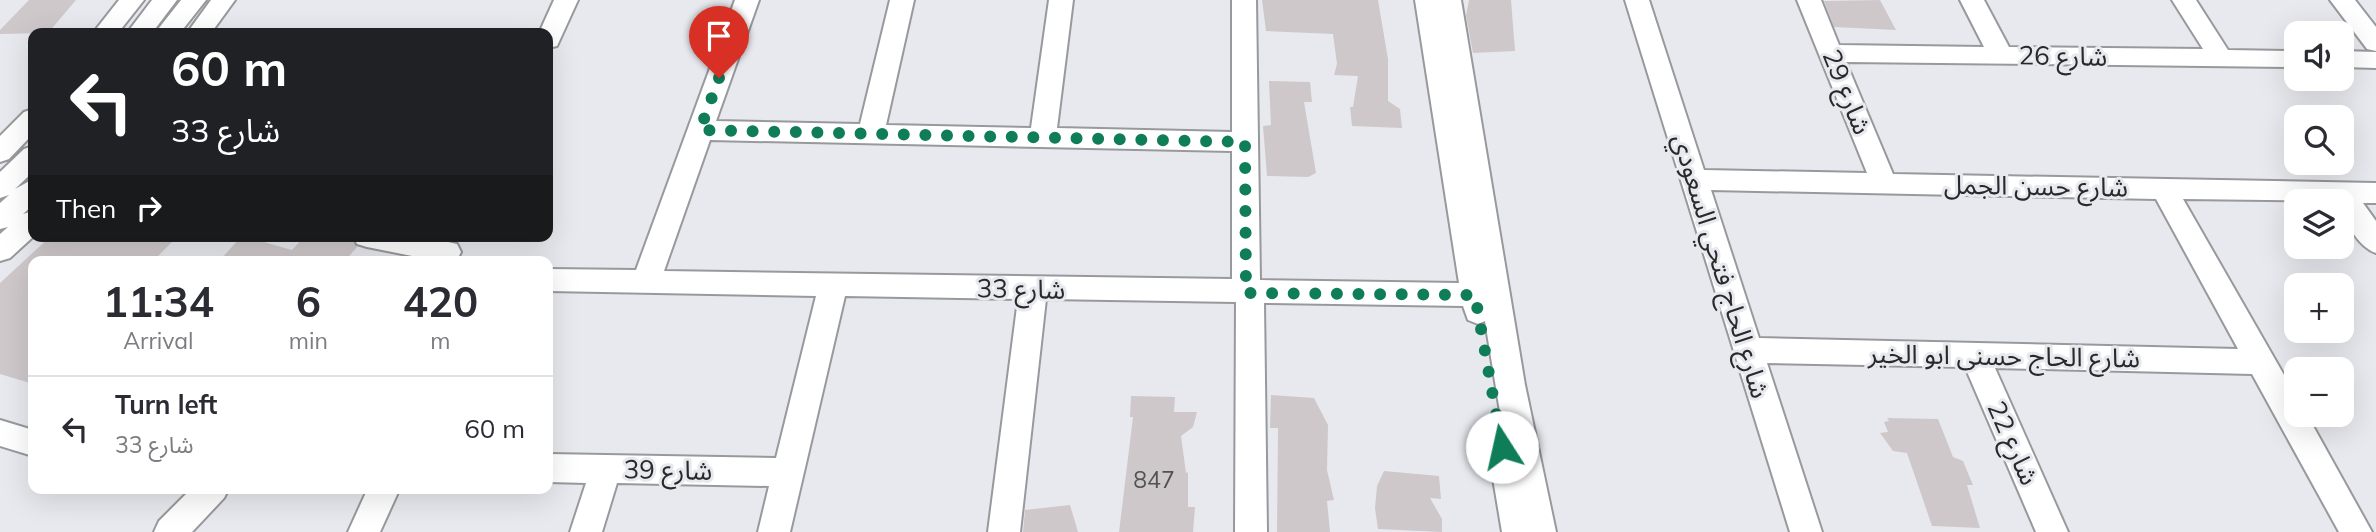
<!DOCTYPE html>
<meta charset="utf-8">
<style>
body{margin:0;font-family:Mulish,"Noto Sans Arabic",sans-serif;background:#f7f7f7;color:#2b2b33;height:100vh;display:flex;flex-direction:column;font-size:26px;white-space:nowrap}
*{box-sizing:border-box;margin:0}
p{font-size:23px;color:#7c7c81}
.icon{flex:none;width:38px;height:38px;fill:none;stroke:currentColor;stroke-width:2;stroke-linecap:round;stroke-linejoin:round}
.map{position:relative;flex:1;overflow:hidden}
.side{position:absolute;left:28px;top:256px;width:525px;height:238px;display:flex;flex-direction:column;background:#fff;border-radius:14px;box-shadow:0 7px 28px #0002}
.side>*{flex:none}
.banner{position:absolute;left:28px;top:28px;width:525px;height:214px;border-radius:14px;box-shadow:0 7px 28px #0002;background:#202124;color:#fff;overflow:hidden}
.controls{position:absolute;left:2284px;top:21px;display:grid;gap:14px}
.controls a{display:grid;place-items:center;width:70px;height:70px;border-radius:14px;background:#fff;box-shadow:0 7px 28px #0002;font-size:35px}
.pin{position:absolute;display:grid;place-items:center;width:60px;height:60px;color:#fff;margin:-72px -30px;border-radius:50% 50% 50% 0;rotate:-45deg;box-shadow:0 0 7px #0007}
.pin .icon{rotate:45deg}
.me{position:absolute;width:77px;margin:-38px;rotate:350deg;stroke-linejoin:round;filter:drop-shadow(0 0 5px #0008)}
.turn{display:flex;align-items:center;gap:24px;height:147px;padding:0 28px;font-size:32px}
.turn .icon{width:91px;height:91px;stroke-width:2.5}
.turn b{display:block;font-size:49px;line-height:60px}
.then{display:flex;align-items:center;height:66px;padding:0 28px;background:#0003;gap:14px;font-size:26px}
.eta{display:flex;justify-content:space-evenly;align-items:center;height:119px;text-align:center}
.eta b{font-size:42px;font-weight:700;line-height:49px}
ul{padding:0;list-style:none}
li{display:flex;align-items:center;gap:21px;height:105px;padding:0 28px;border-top:2px solid #e1e1e2}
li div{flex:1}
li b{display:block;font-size:26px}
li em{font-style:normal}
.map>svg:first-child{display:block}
</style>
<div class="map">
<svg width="2376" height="532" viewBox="0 0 2376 532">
<rect width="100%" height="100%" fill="#e8e9ee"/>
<path fill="#cec8ca" d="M29 0H76L48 33 0 34V30Z
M1262 0H1378L1388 59V101L1400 109 1402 128 1352 126 1350 107H1353L1358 76 1334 75 1337 64 1333 34 1266 31Z
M1469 0H1511L1515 51 1473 53 1466 16Z
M1880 0 1896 30 1834 27 1824 1Z
M1269 81 1310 82 1312 102H1304L1316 173 1308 177 1267 176 1263 126 1271 125Z
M51 236H178L153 261H33V384L0 374V283Z
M242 236 292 250 305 236H350L357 247 345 261H219Z
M1271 395 1314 398 1328 425 1327 470 1334 500 1327 501 1330 532H1277L1278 428H1270Z
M1131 396 1175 397 1174 412H1197L1193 427 1181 436 1186 473 1188 472V507H1195L1193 532H1119L1133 417H1130Z
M1887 418 1938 419 1953 457 1963 461 1973 485H1967L1980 528 1932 526 1907 453 1893 451 1880 433 1888 432 1884 422 1889 421Z
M1384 471 1439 476 1441 499 1430 498 1442 519V532L1378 529 1375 508 1377 486Z
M1070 505 1078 532H1023L1025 510Z"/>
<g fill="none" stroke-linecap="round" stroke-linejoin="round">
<defs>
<path id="minor" d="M119 0H144L118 33H93Z
M152 0H177L152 33H127Z
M181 0H206L180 33H155Z
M211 0H235L211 33H187Z
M554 0H578L557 46 548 48V33H539Z
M735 0H759L716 121 860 124 890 0H914L886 125 1031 128 1049 0H1073L1057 128 1232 132V0H1256L1260 280 1459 283 1415 0H1461L1525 385 1556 532H1502L1485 431 1489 422 1501 418 1485 321 1478 324 1468 320 1463 306 1264 303 1267 532H1235L1236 302 1046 299 1020 532H988L1018 299 845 296 790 532H758L769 486 617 483 602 532H570L586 483 548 482V454L776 458 816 296 548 291V269L636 270ZM710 140 1232 151V279L664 271Z
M1625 0H1649L1704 170 1867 173 1797 0H1821L1839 45 1984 47 1960 0H1984L2009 47 2203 49 2172 0H2196L2228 50 2296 51V67L1846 62 1893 174 2376 183V203H2363L2376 221V253C2358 247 2342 219 2342 201L2183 199 2296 396V415H2307L2372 532H2339L2252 374 1995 368 2068 532H2036L1965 367 1767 363 1822 532H1790ZM1711 190 2156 199 2238 349 1759 338Z
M2330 0H2355L2376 27V51L2367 49Z
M2342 51 2376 52V68L2342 67Z
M33 109V134L9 159 0 162V136L24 112Z
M33 146V172L15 189 33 179V205L23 214 33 211 34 236 10 258 0 261V234L8 227 0 229V203L9 195 0 198V172L24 149Z
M353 236H422L457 244 461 252 457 260 437 261 367 247 357 244Z
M0 420 33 430V456L0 446Z
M192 488H229L224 498 192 532H154L159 521Z
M368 488H400L380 532H348Z"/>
</defs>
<use href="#minor" stroke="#97999d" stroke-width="4"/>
<use href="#minor" fill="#fff" fill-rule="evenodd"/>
</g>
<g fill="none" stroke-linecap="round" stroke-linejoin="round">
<path stroke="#0f7d58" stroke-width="12" stroke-dasharray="0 21.6" d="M719 78 700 130 1245 142 1246 293 1475 295 1502 447"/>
</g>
<g text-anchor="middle" stroke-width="6" stroke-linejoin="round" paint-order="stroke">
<g font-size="23" fill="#525153">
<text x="1154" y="488">847</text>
</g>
<g font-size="26" fill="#29292b" stroke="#e8e9ee">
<text transform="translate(2063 56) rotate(1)" y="9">شارع 26</text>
<text transform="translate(1847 92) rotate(68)" y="9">شارع 29</text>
<text transform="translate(2036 186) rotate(1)" y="9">شارع حسن الجمل</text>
<text transform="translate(1721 266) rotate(73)" y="9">شارع الحاج فتحي السعودي</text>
<text transform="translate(1021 289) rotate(1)" y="9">شارع 33</text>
<text transform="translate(2004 356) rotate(1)" y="9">شارع الحاج حسنى ابو الخير</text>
<text transform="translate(2013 443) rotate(66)" y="9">شارع 22</text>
<text transform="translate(668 470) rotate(1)" y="9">شارع 39</text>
</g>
</g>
</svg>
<div class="controls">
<a><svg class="icon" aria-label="sound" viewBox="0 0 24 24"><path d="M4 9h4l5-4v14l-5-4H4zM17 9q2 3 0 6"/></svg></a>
<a><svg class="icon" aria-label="search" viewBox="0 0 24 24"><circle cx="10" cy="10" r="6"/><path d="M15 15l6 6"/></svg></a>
<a><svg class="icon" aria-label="layers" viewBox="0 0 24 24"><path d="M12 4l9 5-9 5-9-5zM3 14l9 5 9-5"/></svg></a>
<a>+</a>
<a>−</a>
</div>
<div class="pin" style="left:719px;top:78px;background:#d93025"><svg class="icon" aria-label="arrive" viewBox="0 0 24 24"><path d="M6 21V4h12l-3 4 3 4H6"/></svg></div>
<svg class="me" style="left:1502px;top:447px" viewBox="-20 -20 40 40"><circle r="19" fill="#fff"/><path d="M0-13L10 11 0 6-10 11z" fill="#0f7d58"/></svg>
<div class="banner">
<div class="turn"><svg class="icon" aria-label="left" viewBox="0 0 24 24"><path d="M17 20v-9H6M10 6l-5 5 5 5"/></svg><div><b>60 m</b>شارع 33</div></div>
<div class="then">Then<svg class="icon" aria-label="right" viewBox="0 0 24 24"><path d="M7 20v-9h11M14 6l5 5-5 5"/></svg></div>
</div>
<section class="side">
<div class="eta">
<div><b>11:34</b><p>Arrival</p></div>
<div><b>6</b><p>min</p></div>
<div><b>420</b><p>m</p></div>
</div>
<ul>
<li><svg class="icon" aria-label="left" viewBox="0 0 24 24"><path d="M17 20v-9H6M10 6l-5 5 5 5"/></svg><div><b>Turn left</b><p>شارع 33</p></div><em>60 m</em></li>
</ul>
</section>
</div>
